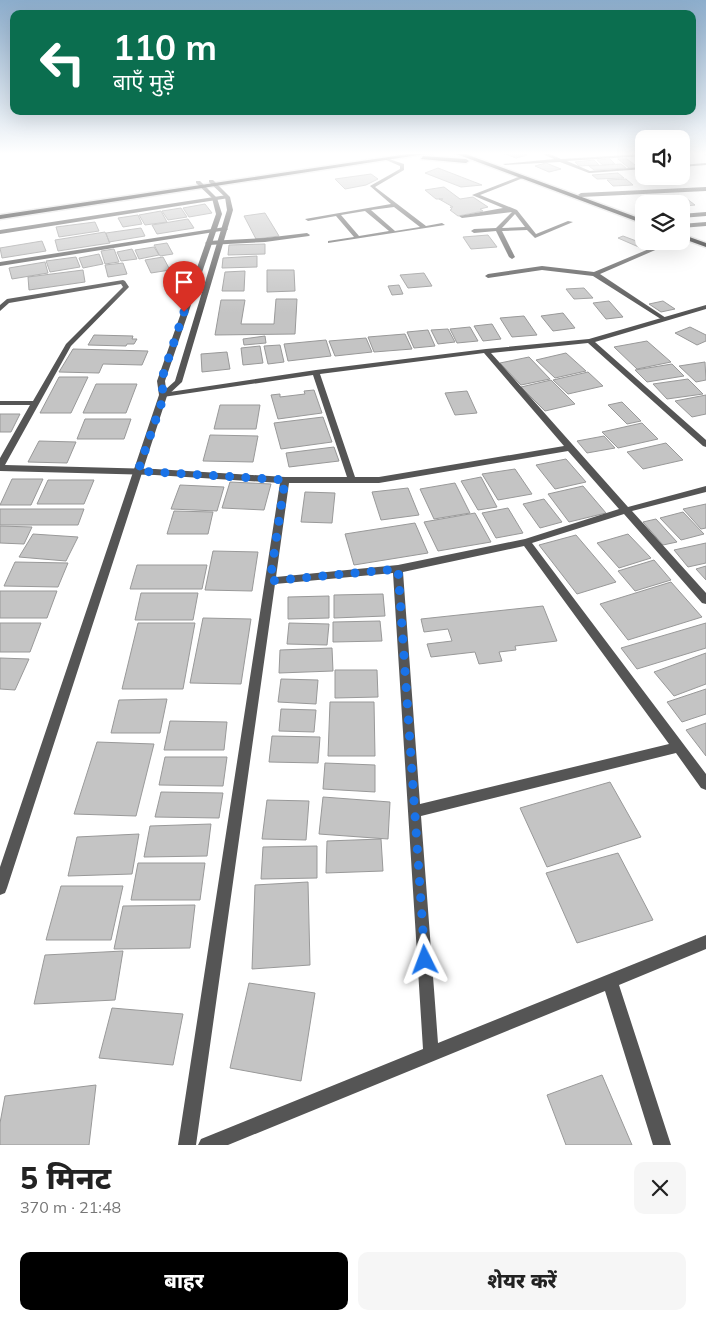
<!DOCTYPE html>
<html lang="hi">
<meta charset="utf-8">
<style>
body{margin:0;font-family:Mulish,"Noto Sans Devanagari",sans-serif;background:#f6f6f6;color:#222;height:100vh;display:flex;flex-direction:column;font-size:19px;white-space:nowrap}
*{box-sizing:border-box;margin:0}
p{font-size:16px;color:#767676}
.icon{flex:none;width:28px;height:28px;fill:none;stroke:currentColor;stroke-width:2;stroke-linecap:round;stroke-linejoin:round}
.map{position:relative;height:1145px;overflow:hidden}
.panel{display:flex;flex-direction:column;background:#fff;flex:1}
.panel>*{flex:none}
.banner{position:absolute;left:10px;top:10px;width:686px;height:105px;border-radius:10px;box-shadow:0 5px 20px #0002;background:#0b6e4f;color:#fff;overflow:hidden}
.controls{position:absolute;left:635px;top:130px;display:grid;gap:10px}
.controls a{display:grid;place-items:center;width:55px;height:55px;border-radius:10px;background:#fff;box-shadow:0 5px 20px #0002;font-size:25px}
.pin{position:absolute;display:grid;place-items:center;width:42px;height:42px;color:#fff;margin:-51px -21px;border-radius:50% 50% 50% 0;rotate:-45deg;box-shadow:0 0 5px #0007}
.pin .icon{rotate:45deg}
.me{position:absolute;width:55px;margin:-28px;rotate:357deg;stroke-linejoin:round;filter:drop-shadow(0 0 4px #0008)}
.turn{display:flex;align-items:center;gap:18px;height:105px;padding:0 20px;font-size:22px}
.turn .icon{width:65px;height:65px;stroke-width:2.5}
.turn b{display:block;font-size:35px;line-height:42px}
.round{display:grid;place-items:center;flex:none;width:52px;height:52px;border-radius:10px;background:#f6f6f6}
.overview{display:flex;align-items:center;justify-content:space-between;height:85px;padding:0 20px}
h1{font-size:30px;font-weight:800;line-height:38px}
.primary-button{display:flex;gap:10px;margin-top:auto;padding:10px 20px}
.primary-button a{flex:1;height:58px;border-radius:10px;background:#000;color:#fff;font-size:20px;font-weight:800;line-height:58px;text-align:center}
.primary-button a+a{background:#f6f6f6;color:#222}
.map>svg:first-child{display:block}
</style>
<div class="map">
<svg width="706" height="1145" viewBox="0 0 706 1145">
<rect width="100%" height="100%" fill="#fff"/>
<path fill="#c4c4c4" stroke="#999" d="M500 152H521L527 155 516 158Z
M610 159 615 164 603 165 597 160Z
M618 159H627L639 168H629Z
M594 160 599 165 579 166 575 162Z
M546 163 561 169 549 172 535 166Z
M621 164 626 168 594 170 589 166Z
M438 168 482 185 461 187 425 173Z
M618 173 624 178 597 179 592 175Z
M371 174 378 179 366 185 345 189 335 179Z
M626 179 633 185 613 186 607 180Z
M444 187 460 199 473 197 488 207 480 209 483 211 458 216 450 210 452 209 450 207H453L439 199H443H436L425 190Z
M677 199H687L695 205 685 206Z
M205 204 212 213 189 217 183 208Z
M181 208 187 217 168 220 162 211Z
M161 211 167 222 145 225 139 215Z
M265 213 279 236 256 239 244 216Z
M138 215 142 224 123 227 118 218Z
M188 219 194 228 157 234 152 225Z
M95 222 99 231 59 237 56 227Z
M141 228 145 236 109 242 106 233Z
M105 232 110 243 58 251 55 240Z
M488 235 497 247 471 249 463 237Z
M623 236 647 245 641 248 618 238Z
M42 241 46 251 2 258 0 248Z
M167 243 173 254 160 256 154 245Z
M265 244V254L228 255 229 245Z
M154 247 159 255 139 259 135 250Z
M114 249 119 262 105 264 101 251Z
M132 249 137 259 121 261 117 252Z
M99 254 103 264 83 268 79 258Z
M257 256V267L222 268 223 258Z
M76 257 80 267 50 272 46 261Z
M163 257 170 270 151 273 145 260Z
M45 262 48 273 12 279 9 268Z
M123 263 127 274 108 277 105 265Z
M83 270 85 282 29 290 28 277Z
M267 270H294L295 291 267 292Z
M245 271 244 291H222L225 272Z
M424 273 432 286 408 288 400 275Z
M399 285 403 294 392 295 388 286Z
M584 288 593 298 574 299 566 289Z
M276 299H297L295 334 215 335 221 300H245L241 324H274Z
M609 301 623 317 606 319 593 303Z
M663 301 675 309 661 312 649 304Z
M563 313 575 328 553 331 541 316Z
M524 316 537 335 512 337 500 318Z
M492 324 501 339 483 341 474 326Z
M470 327 478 341 457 343 450 329Z
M690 327 706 335V341L697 345 675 333Z
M448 329 455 342 438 344 431 330Z
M428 330 435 346 414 348 407 332Z
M405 334 412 349 374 352 368 337Z
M94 335 133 336 132 339H137L134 344H127L126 346 88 345Z
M265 336 266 343 244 345 243 339Z
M366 338 372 352 335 356 329 341Z
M326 340 331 356 288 361 284 344Z
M647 341 671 362 637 369 614 347Z
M280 345 284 362 268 364 264 346Z
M260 346 263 363 243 365 241 348Z
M73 349 148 351 142 365 103 364 99 373 59 372Z
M227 352 230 369 202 372 201 354Z
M566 353 586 371 555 378 536 360Z
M529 357 550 379 521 385 500 363Z
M705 362 706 380 696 382 679 366Z
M672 364 684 376 647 382 635 370Z
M588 372 603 386 568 394 553 380Z
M59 377H88L71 413H40Z
M688 379 703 394 667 399 653 384Z
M551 380 575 404 545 411 521 387Z
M96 384H137L126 413H83Z
M314 390 322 413 278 419 271 395 280 394V397L305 394 304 391Z
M467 391 477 413 455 415 445 393Z
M706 395V414L692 417 675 401Z
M622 402 641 421 627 424 608 405Z
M220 405H260L256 429H214Z
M0 414H20L11 432H0Z
M323 417 332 442 281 449 274 423Z
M85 419H131L124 439H77Z
M642 423 658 439 618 448 602 432Z
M210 435 258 436 253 462 203 461Z
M604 436 615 448 587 453 577 441Z
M39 441 76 442 67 463 28 462Z
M666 443 683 460 643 469 627 452Z
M334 447 339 461 289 467 286 453Z
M566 459 586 482 555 489 536 465Z
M515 469 532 494 498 500 482 474Z
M481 477 497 507 478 510 461 481Z
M12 479H43L31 505H0Z
M48 480H94L84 504H37Z
M230 482 271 484 264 510 222 508Z
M455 483 470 513 434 519 420 489Z
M180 485 224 487 217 511 171 509Z
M583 486 606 513 569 522 548 494Z
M408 488 419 515 381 520 372 492Z
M305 492 335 493 332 523 301 522Z
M544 499 562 522 540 528 523 504Z
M706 504V528L701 529 683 509Z
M508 508 523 533 496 538 482 513Z
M0 509H84L78 525H0Z
M174 511 213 512 208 534H167Z
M683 512 704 534 681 540 660 518Z
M475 513 491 542 438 551 424 522Z
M656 519 677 542 663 545 643 522Z
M415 523 428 553 354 565 345 534Z
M0 526 32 527 24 544 0 543Z
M33 534 78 537 66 561 19 557Z
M628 534 651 558 619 568 597 543Z
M576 535 616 582 577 594 539 545Z
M706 543V563L688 567 674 550Z
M213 551 258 552 252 591 205 590Z
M654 560 671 580 635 591 618 571Z
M15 562 68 563 58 587 4 586Z
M137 565H207L202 589H130Z
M706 566V580L696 569Z
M671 582 702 617 628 640 600 604Z
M0 591H57L47 618H0Z
M141 593H198L193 620H135Z
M383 594 385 616 334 618V595Z
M329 596V618L288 619V597Z
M543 606 557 641 515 646 516 650 499 652 502 661 479 664 475 652 431 657 427 644 452 641 448 629 424 632 421 619Z
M203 618 251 619 241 684 190 683Z
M380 621 382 641 333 642V622Z
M0 623H41L30 652H0Z
M138 623H195L183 689H122Z
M289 623 329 624 327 645 287 644Z
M706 623V648L637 669 621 648Z
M332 648 333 671 279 673 280 650Z
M706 653V684L674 696 654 672Z
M0 658 29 659 15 690 0 689Z
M335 670H377L378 697 335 698Z
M281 679 318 680 316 704 278 702Z
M706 689V714L682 722 667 702Z
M167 699 160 733H111L119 700Z
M330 702H374L375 756H328Z
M281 709 316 710 314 732 279 731Z
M170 721 227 722 224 750H164Z
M706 723V756L686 730Z
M272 736 320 737 318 763 269 762Z
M97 742 154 744 136 816 74 814Z
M165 757H227L223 786 159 785Z
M325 763 375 765V792L323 789Z
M610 782 641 837 547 867 520 808Z
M161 792 223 793 219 818 155 817Z
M323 797 390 802 388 839 319 834Z
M267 800 309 801 306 840 262 839Z
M211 824 207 856 144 857 150 826Z
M139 834 132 874 68 876 77 837Z
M381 839 383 871 326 873 327 841Z
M317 846V878L261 879 263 847Z
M618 853 653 920 577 943 546 873Z
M138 863H205L200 900H131Z
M308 882 310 965 252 969 255 885Z
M61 886H123L111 940H46Z
M195 905 190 948 114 949 123 906Z
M123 951 115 1000 34 1004 45 955Z
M249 983 315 993 301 1081 230 1068Z
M112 1008 183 1014 173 1065 99 1058Z
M602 1075 632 1145H566L547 1095Z
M96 1085 89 1145H0V1123L5 1096Z"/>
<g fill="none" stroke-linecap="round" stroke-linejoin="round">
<defs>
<path id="primary" d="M422 152H438L0 219V215Z
M451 152H460L644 220V224Z
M423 156 466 159 469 161 466 163 421 159Z
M681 234 706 243V247L681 238Z"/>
</defs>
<use href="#primary" stroke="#dbdbdb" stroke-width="3"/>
<path fill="#555" fill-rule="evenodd" d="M668 241H676L600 274 666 318V320L664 321 593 276 542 270 488 278 485 276 488 274 542 266 594 272Z"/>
<path fill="#555" fill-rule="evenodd" d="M538 152H545L561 159 644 154V156L567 161 590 171 644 167V169L589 173 560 162 505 165 503 164 554 159Z
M681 152H695L681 154Z
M700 152H705L706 156Z
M386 158 404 164V170L375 187 426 226 442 223 445 225 328 243V241L354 237 336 216 308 221 305 219 391 204 370 186 400 169V166L386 160ZM394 207 420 227 395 231 371 210ZM365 211 389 231 359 236 341 215Z
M706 163V165L681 167V165Z
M521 176 523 178 480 195 517 210 536 234 568 221 573 222 535 238 527 230 502 231 515 257 512 259 509 257 496 231 474 233 471 231 474 229 496 228 512 212 462 218 459 216 503 208 472 195ZM515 214 525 227 502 228Z
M706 187V191L581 197 578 195 581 193Z
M227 195 229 198 0 234V230Z
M706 212V216L681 218V214Z
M706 222V226L681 228V224Z
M225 227 228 229 227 230 0 266V262Z
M307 233 310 235 309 236 265 242 208 245 205 243 208 241 265 238Z
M123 280 125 281 129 287 71 346 5 465 155 469 285 477H347L313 375 163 397 159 395 163 393 316 370 486 349 589 339 706 305V309L595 342 706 440V447L703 446 588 343 491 353 628 507 706 486V492L632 511 706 593V604L702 603 624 514 532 543 706 774V790L701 788 676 753 421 816 438 1043 706 935V949L619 985 671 1145H653L605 991 228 1145H198L201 1139 423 1049 393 573 275 584 196 1145H178L280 483 155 475 0 471V458L30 405H0V401H33L66 344 123 287 121 284 9 303 0 311V305L7 299ZM484 353 564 446 379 477H355L320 374ZM568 451 619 509 525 539 398 565 276 577 289 483H379ZM524 546 669 744 420 804 403 572Z"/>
<path fill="#555" fill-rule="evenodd" d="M209 180H213L230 197 233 210 182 382 167 396 7 888 5 893 0 895V867L159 395 157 381 216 214 212 198 196 183V181H200L217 198 222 214 165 381 166 389 175 381 227 210 225 197 209 182Z"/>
<use href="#primary" fill="#000" fill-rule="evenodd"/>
</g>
<linearGradient id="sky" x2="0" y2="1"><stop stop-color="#8cadcc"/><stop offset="0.49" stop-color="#fff"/><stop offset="1" stop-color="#fff" stop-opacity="0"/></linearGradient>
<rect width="706" height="313" fill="url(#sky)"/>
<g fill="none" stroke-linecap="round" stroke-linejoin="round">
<path stroke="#1a73e8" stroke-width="9" stroke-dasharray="0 16.2" d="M184 312 161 381 164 396 138 471 285 480 270 581 398 569 425 960"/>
</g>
</svg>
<div class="controls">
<a><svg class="icon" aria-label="sound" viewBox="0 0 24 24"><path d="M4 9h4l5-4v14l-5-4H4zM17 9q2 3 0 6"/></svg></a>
<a><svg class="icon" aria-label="layers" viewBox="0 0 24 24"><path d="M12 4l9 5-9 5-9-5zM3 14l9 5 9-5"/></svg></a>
</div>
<div class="pin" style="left:184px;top:312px;background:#d93025"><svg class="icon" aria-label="arrive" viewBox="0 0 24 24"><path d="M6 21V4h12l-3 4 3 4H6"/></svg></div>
<svg class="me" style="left:425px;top:960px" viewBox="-20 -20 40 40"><path d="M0-17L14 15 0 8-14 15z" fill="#1a73e8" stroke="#fff" stroke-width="4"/></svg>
<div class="banner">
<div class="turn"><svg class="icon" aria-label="left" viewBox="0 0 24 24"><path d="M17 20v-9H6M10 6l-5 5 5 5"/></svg><div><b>110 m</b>बाएँ मुड़ें</div></div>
</div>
</div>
<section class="panel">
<div class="overview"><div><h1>5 मिनट</h1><p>370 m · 21:48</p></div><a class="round"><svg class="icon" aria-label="close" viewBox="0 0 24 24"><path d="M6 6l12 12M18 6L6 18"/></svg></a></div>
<div class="primary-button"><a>बाहर</a><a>शेयर करें</a></div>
</section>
